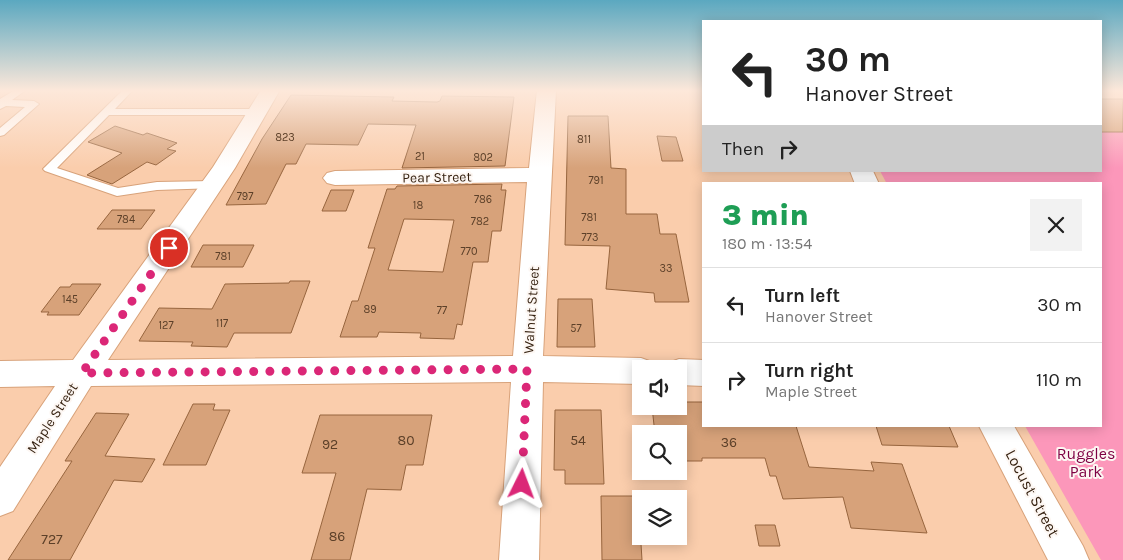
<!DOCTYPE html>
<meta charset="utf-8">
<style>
body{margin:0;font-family:Karla,sans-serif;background:#f2f2f2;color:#222;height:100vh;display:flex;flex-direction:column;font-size:19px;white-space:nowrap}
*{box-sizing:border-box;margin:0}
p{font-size:16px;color:#767676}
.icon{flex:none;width:28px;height:28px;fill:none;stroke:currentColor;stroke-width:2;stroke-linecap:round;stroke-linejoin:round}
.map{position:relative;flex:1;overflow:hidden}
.sheet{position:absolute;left:702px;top:182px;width:400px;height:245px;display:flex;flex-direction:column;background:#fff;border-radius:0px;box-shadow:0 2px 12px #0003}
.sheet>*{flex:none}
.hud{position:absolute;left:702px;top:20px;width:400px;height:152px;border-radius:0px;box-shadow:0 2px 12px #0003;background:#fff;color:#222;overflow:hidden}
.buttons{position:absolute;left:632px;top:360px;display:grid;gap:10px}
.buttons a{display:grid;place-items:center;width:55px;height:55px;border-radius:0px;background:#fff;box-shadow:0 2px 12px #0003;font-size:25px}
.pin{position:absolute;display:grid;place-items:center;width:42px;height:42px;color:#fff;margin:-21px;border:2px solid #fff;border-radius:50%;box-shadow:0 1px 5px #0007}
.me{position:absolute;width:55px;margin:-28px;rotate:3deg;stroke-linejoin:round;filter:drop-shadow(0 0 4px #0008)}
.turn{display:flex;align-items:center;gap:18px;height:105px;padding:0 20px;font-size:22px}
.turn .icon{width:65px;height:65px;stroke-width:2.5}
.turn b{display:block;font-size:35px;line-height:42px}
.then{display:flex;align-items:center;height:48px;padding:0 20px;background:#0003;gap:10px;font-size:19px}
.round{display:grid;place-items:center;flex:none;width:52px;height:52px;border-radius:0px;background:#f2f2f2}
.head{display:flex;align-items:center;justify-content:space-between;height:85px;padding:0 20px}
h1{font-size:30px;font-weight:800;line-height:38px;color:#1e9e55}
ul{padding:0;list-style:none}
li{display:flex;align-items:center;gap:15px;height:75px;padding:0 20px;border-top:1px solid #e0e0e0}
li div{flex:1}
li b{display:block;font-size:19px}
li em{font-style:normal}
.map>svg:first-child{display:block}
</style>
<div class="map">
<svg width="1123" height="560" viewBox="0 0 1123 560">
<rect width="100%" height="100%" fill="#facdac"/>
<path fill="#fc97ba" d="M1101 131H1123V560H1101L1025 426H1101V184H887L880 171H1101Z"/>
<path fill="#d7a27a" stroke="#97653e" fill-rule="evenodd" d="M291 95 394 97 392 101 437 102 440 101 442 96 514 97 505 166 402 168 416 125 368 124 358 145 306 144 296 164H286L266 204 226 205 262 139Z
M1101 99H1123V132H1101Z
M568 116H608L611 168 626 169V214H657L660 234H676L689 302H655L654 293 606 289 610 246 565 245Z
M115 126 143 135 147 133 177 143 167 149 176 151 156 165 147 162 112 184 87 175 122 153 88 142Z
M657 136 676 137 683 161H662Z
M502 184 501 190H506L501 231H492L488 262H473L462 325 457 324 454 339 420 338 421 333 379 332 377 337H340L352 301H358L375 248H368L387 189H395L397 186ZM404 219 454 220 443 272 388 270Z
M331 190H354L346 211H322Z
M112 210H155L141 229H97Z
M203 245H254L243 267H191Z
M290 281H310L291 333H234L227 347 191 346 193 342 139 341 159 308 212 309 225 284 289 283Z
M72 284H101L79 315H47L49 312H41L60 287H70Z
M558 299H592L595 347H557Z
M679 402H704V426H796L809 467 874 471 871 462 902 464 927 533 851 528 843 497 783 499 776 476H770L765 458H702V461H679V434H655L652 407 679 406Z
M193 404H215L213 410H230L206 465H163Z
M555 410H601L604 484H565V470H554Z
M96 413 129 414 105 456 155 459 142 482 114 480 70 560H8L72 461H65Z
M320 415H432L423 465H406L401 490 367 489 350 560H311L336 473H302Z
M876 426H949L958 447 882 445Z
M601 496H638L642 560H602Z
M755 525H775L780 546H759Z"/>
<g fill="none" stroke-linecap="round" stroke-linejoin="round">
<defs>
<path id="service" d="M15 90H26L12 100 34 101 39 104 4 135 0 136V128L25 107 6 106 0 109V99Z
M123 90H133L115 109H257L262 112 257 115H109L57 168 118 188 157 182 213 181 219 185 217 188 157 190 117 196 45 171 43 169 45 167Z"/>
<path id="minor" d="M261 90H280L235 168 108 360 513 356 527 182 335 185 327 183 323 178 327 173 335 171 529 168 537 90H556L543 356 641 358 652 362 656 369H641V384L543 382 539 560H499L511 382 91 386 13 511 0 516V467L55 386 0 387V361L73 360 213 167Z
M679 359 704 360V386L679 385V369H665L668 363Z"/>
<path id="tertiary" d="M850 171H873L879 184H855Z
M979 426H1014L1083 546 1089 560H1048Z"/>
</defs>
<use href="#service" stroke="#d8a27a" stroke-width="2"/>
<use href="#minor" stroke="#d8a27a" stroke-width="2"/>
<use href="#tertiary" stroke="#d8a27a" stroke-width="2"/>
<use href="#service" fill="#fff" fill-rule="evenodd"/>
<use href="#minor" fill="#fff" fill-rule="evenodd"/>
<use href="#tertiary" fill="#fff" fill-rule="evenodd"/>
</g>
<linearGradient id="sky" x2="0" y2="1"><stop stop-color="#5ba8c0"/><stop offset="0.54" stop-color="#fde8da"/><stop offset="1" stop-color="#fde8da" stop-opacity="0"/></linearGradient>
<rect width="1123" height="168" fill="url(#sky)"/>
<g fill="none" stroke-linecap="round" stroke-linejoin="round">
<path stroke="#db2777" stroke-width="9" stroke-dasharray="0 16.2" d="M169 248 82 373 527 369 522 484"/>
</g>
<g text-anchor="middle" stroke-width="4" stroke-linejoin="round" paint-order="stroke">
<g font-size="11" fill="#5c4029">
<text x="285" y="141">823</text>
<text x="584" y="143">811</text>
<text x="420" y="160">21</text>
<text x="483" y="161">802</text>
<text x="596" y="184">791</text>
<text x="245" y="200">797</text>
<text x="483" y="203">786</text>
<text x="418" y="209">18</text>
<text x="589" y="221">781</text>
<text x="126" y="223">784</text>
<text x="480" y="225">782</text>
<text x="590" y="241">773</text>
<text x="469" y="255">770</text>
<text x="223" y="260">781</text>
<text x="666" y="272">33</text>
<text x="70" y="303">145</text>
<text x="370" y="313">89</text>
<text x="442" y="314">77</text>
<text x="222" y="327">117</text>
<text x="166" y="329">127</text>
<text x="576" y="332">57</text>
</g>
<g font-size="14" fill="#331f0e" stroke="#fdf7f3">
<text transform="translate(437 177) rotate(-1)" y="5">Pear Street</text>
<text transform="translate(531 310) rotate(-86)" y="5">Walnut Street</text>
<text transform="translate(52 418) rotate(-57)" y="5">Maple Street</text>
</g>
<g font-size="14" fill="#5c4029">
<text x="406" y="445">80</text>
<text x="578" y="445">54</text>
<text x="729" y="447">36</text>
<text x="330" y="449">92</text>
<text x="337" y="541">86</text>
<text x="52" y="544">727</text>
</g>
<g font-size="16" fill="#7e0043" stroke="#fdf7f3">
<text x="1086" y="459">Ruggles<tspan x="1086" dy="18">Park</tspan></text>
</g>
<g font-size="16" fill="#331f0e" stroke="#fdf7f3">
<text transform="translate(1033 493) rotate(62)" y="6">Locust Street</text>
</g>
</g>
</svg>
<div class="buttons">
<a><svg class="icon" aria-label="sound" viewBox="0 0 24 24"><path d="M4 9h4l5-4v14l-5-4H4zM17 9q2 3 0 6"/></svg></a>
<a><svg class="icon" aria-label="search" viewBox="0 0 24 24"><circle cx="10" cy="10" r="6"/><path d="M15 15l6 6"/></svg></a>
<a><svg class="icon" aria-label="layers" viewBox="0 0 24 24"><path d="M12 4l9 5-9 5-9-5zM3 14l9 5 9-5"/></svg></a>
</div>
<div class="pin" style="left:169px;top:248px;background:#d93025"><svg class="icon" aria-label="arrive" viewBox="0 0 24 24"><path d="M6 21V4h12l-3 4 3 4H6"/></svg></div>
<svg class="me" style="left:522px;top:484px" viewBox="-20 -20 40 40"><path d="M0-17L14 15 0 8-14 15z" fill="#db2777" stroke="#fff" stroke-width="4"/></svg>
<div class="hud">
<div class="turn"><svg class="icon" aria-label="left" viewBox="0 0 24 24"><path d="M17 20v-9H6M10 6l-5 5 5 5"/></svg><div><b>30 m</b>Hanover Street</div></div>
<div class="then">Then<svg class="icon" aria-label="right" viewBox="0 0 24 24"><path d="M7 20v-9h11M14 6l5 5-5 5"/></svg></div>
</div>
<section class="sheet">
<div class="head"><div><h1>3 min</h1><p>180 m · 13:54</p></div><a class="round"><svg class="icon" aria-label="close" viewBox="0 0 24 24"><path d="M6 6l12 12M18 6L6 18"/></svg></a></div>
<ul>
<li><svg class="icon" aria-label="left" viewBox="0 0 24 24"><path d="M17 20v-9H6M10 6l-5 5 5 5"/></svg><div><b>Turn left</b><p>Hanover Street</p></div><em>30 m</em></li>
<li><svg class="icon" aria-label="right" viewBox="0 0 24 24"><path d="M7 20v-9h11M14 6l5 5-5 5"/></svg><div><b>Turn right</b><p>Maple Street</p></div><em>110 m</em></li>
</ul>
</section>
</div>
